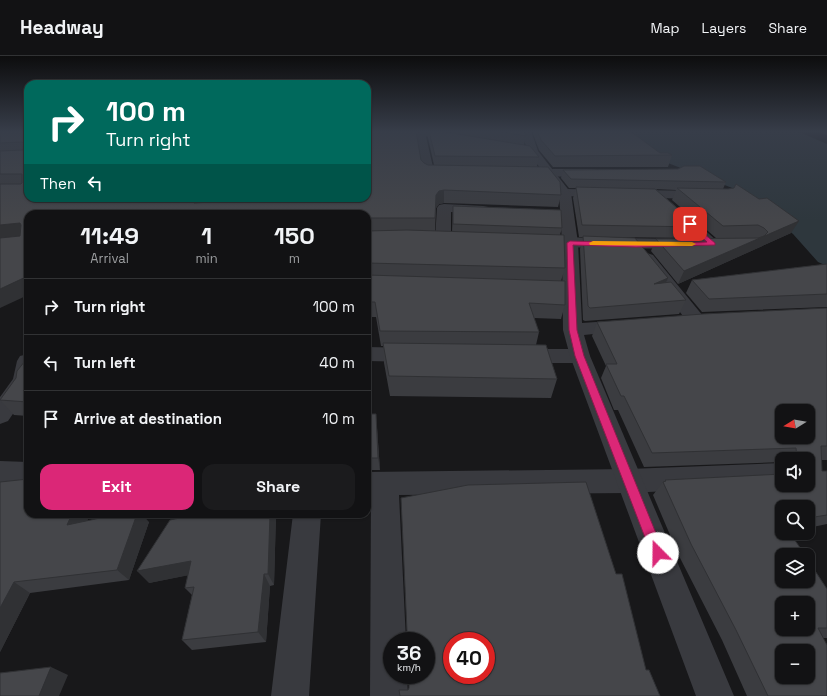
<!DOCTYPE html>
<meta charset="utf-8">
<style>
body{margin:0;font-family:"Space Grotesk",sans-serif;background:#1b1b1d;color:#f1f3f6;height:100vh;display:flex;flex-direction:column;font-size:15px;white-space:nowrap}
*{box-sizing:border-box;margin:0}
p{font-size:13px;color:#9c9ea0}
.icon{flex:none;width:22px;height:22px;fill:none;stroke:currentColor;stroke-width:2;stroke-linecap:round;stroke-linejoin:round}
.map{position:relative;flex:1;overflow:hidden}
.details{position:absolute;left:24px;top:154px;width:347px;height:308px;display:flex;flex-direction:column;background:#121214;border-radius:12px;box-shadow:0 1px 3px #0004,0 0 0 1px #313234}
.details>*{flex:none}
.banner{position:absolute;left:24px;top:24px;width:347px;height:122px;border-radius:12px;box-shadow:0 1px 3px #0004,0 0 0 1px #313234;background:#00695c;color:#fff;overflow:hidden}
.needle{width:26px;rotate:259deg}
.tools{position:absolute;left:775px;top:348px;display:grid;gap:8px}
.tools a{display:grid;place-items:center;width:40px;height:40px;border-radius:8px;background:#121214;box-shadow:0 1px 3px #0004,0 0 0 1px #313234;font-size:20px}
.speed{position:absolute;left:383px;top:576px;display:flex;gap:8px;font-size:20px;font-weight:700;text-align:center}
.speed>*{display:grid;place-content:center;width:52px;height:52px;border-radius:50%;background:#121214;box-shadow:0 1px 3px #0004,0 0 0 1px #313234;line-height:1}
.speed small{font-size:10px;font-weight:400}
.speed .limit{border:6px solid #d22;background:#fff;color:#111}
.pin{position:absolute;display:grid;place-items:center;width:34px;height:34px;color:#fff;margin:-17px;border-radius:8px;box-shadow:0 2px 6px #0006}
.me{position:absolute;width:44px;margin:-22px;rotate:338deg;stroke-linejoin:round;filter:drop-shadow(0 0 3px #0008)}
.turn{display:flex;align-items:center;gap:14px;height:84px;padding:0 16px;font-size:18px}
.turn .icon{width:52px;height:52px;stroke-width:2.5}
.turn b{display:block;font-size:28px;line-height:34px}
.then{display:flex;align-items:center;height:38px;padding:0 16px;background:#0003;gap:8px;font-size:15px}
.eta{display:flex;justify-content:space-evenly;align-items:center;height:68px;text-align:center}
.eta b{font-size:24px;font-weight:800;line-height:28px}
.button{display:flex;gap:8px;margin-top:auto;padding:8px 16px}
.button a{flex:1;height:46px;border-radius:12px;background:#db2777;color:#fff;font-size:16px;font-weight:800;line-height:46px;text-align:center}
.button a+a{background:#1b1b1d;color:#f1f3f6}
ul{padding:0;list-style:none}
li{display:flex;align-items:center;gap:12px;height:56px;padding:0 16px;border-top:1px solid #313234}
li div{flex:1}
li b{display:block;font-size:15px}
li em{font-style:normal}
header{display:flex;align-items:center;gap:24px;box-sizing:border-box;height:56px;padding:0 20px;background:#121214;border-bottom:1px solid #313234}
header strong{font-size:19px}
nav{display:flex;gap:22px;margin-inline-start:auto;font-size:14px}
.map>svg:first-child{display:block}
</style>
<header>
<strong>Headway</strong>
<nav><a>Map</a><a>Layers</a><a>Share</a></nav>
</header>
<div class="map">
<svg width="827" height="640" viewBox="0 0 827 640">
<rect width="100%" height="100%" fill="#18181a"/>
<path fill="#2e373d" d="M576 75H797L827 88V210L818 206 793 178 740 135 655 102Z"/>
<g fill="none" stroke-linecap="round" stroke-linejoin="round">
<path fill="#393a3f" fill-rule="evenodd" d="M416 75 425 76 433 111 456 113 458 115 456 117H424L422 115Z
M819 75H827V79L821 77Z
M525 113H592L596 114 598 117 596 120 592 121 521 120 519 117 521 114Z
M565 133 704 135 709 136 710 139 709 142 704 143 560 140 559 137 560 134Z
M244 142H258L256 158H242Z
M298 142H312L309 158H295Z
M332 142H346L348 158H334Z
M444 148 483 150 488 151 490 154 488 157 483 158 451 156V182L448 185 443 187 438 185 435 182 437 152 439 149Z
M676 152 681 153 717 185 720 188 717 191 712 193 707 191 671 159 669 156 671 153Z
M548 181 684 183 689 185 692 188 689 191 684 193 548 191 543 189 540 186 543 183Z
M647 197 653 199 703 260 706 264 703 268 696 270 689 268 639 202 641 199Z
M367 291 413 292 420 294 423 299 420 304 413 306 367 305Z
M519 293H580L587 295 590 300 587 305 580 307H519L512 305 509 300 512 295Z
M28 298V336L8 365 0 368V341L13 323 17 305 20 300Z
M0 405 28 406V428L0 427Z
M782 407V429H783H782L629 437 399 439 406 585H392V619H407L408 640H370L371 440H367V416L629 413Z
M293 458H321L309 640H271Z"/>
<path fill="#393a3f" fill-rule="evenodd" d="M408 75C419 75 455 75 462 83L457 86 413 78Z
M521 75H531L538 95 571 137 578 187 582 267 624 264 631 266 634 270 631 274 584 279 590 300 734 640H696L570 300 563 274 562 187 559 137 528 96Z"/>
</g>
<path fill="#3b3c40" d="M0 75H28V142H62L60 146H62L65 142H162L160 146H164L167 142H204L203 146H210L212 142H243L242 146H254V142H297L296 146H348L421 104 424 107 428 109H434L428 82V75H524L526 80 524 89 539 101 537 111 561 139 558 151 444 147 439 148 436 152 435 175 452 176 453 150 562 172 560 179 565 212 561 225 565 249 561 263 534 262 539 276 536 289 557 323 551 342 390 340 384 307 383 290H381L376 261H367V158H28L0 252Z
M532 75H630L660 97 672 99 668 111H553L539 94Z
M563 114 726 126 723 133 791 177 678 228 651 195 656 183 716 182 672 144 676 134 656 133 699 171 694 182 601 181 668 222 666 227 686 244 679 258 585 265 583 264 580 193 583 181H579L573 142 576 132H569L561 122Z
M827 208V251L702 256 686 237 692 224Z
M827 252V404H821L822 415H827V468L808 472V451H782V477H794L792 479 827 572V582H823L827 640H747L722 584 679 500 653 439 663 426H664L665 424 808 429V403H782V406L644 411 618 354H614L601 322 606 310 592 280 597 266Z
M28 299V360L14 359 0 344 16 322Z
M367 358 377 372 380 414H367Z
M0 426 28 458H90L87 465 149 466 129 524 30 537 0 596Z
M199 458H276L274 529 270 530 266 586 192 594 182 584 192 539 185 532 188 519 149 527Z"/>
<path fill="#303134" d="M444 134V147L439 148 436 152 435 176 436 139 439 135Z
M48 142H62L54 158 46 146Z
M150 142H162L154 158 148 146Z
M196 142H204L199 158 194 147Z
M238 142H243L241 158 237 146Z
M292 142H297L294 158 291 146Z
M799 165 791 177 678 228 684 215Z
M20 167 28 181 0 183V169Z
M28 220V239L0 252V233Z
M668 222 662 235 654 228Z
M376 358 380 414 378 402Z
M72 458H90L80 481 67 469Z
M137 458H142L149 466 129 524 117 514Z
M270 458H276L274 529 268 518Z
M191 505 200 517 149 527 137 515Z
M264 518 270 530 266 586 258 576Z
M14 526 30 537 0 596V552Z
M51 611 68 619 59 640H39Z"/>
<path fill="#45464a" stroke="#303134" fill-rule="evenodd" d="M0 75H28V142H48L46 146H62L65 142H150L148 146H164L167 142H196L194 147 210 146 212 142H238L237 146H254V142H292L291 146H308L309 142H331V146H348L347 142H367V75H416L421 104 424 107 428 109 548 111 560 126 561 139 444 134 439 135 436 139 435 162H367V158H28V220L0 233V182L20 180 21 169 20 167 0 169V128H21L22 127V118H0V95L23 94 24 87 22 86 0 87Z
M429 75H440L530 90 539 101 435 100Z
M497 75H524L526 80Z
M537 75H630L660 97H668L672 99 555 100 541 84Z
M684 110H700L726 126 571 123 563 114 678 113Z
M736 128 759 143 767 142 799 165 684 215 656 183 758 182 764 180 768 176 764 172 758 169 723 170 677 132 728 133 734 132Z
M576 131 655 133 699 171 582 169Z
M453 150 561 154 562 172 453 168Z
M407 174 564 179 565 212 367 207V175Z
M583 180 635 182 668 222 654 228 671 226 686 244 590 252 588 250Z
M827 208V238L709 243 692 224Z
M367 219 565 225V249L529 247 539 276 380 275 375 246H367Z
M827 252V390H821L822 415H827V459L808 462V451H782V477H790L805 499H782V525H808V504L827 533V572H818L827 589V640H768L736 574 691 488 663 426 666 425 665 424 782 418V429H808V403H797L796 392 652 397 624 340H621L606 308H617L597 266 703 258ZM782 355H808V381H782ZM782 547H808V573H782ZM782 595H808V621H782Z
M383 287 546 289 557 323 389 320Z
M28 299V346L0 344 16 322 17 315 25 305Z
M367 358H376L378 402H367Z
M28 423V458H72L67 469 119 458H137L117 514 14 526 0 552V426Z
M586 426 616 518H622L646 614H649L660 640H400L399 634H408L409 632V619H426V585H399V577H406L407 575 401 442 468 429ZM452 585H486V619H452Z
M199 458H270L268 518H264L258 576 182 584 194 531 185 532 191 505 137 515 170 464Z
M51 611 39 640H0V617Z"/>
<linearGradient id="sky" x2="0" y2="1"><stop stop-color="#0d0d0e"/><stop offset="0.46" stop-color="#373d49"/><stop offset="1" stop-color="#373d49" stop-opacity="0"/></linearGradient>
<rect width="827" height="164" fill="url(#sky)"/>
<path fill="#db2777" stroke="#8e194d" d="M690 166 715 187V189L636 191 573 189 577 274 584 300 664 497 662 501 658 503 653 501 651 497 575 300 569 274 567 187 570 185 636 187 707 186 687 169V168Z"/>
<path fill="#f59e0b" d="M593 185 692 186 696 188 692 190 590 189 589 187Z"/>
</svg>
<div class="tools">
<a><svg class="needle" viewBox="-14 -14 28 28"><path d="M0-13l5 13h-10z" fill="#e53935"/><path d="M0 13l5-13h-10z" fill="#9c9ea0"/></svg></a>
<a><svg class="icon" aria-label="sound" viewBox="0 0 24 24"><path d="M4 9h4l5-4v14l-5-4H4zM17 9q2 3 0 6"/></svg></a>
<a><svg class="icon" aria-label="search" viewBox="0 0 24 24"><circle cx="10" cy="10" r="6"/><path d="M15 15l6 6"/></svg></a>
<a><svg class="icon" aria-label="layers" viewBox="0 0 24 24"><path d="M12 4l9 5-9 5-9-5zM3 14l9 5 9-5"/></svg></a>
<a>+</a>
<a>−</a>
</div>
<div class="speed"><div>36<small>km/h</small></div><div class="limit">40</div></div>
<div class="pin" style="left:690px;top:168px;background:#d93025"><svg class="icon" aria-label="arrive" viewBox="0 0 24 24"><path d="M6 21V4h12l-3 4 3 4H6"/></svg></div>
<svg class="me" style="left:658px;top:497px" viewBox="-20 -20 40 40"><circle r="19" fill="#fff"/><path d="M0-13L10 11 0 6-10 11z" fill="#db2777"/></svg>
<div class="banner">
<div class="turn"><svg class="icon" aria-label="right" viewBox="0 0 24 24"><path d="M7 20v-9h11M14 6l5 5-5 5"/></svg><div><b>100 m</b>Turn right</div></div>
<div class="then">Then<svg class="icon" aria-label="left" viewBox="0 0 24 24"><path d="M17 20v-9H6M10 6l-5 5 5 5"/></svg></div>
</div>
<section class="details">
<div class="eta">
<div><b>11:49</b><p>Arrival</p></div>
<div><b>1</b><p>min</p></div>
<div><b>150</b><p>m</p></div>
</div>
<ul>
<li><svg class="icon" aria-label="right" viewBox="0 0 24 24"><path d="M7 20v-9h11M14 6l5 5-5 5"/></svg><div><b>Turn right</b></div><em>100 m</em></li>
<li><svg class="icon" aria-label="left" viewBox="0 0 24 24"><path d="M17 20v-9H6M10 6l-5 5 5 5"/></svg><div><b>Turn left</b></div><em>40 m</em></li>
<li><svg class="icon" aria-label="arrive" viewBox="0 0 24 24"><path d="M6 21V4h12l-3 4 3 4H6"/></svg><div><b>Arrive at destination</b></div><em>10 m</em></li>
</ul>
<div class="button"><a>Exit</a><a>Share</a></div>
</section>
</div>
